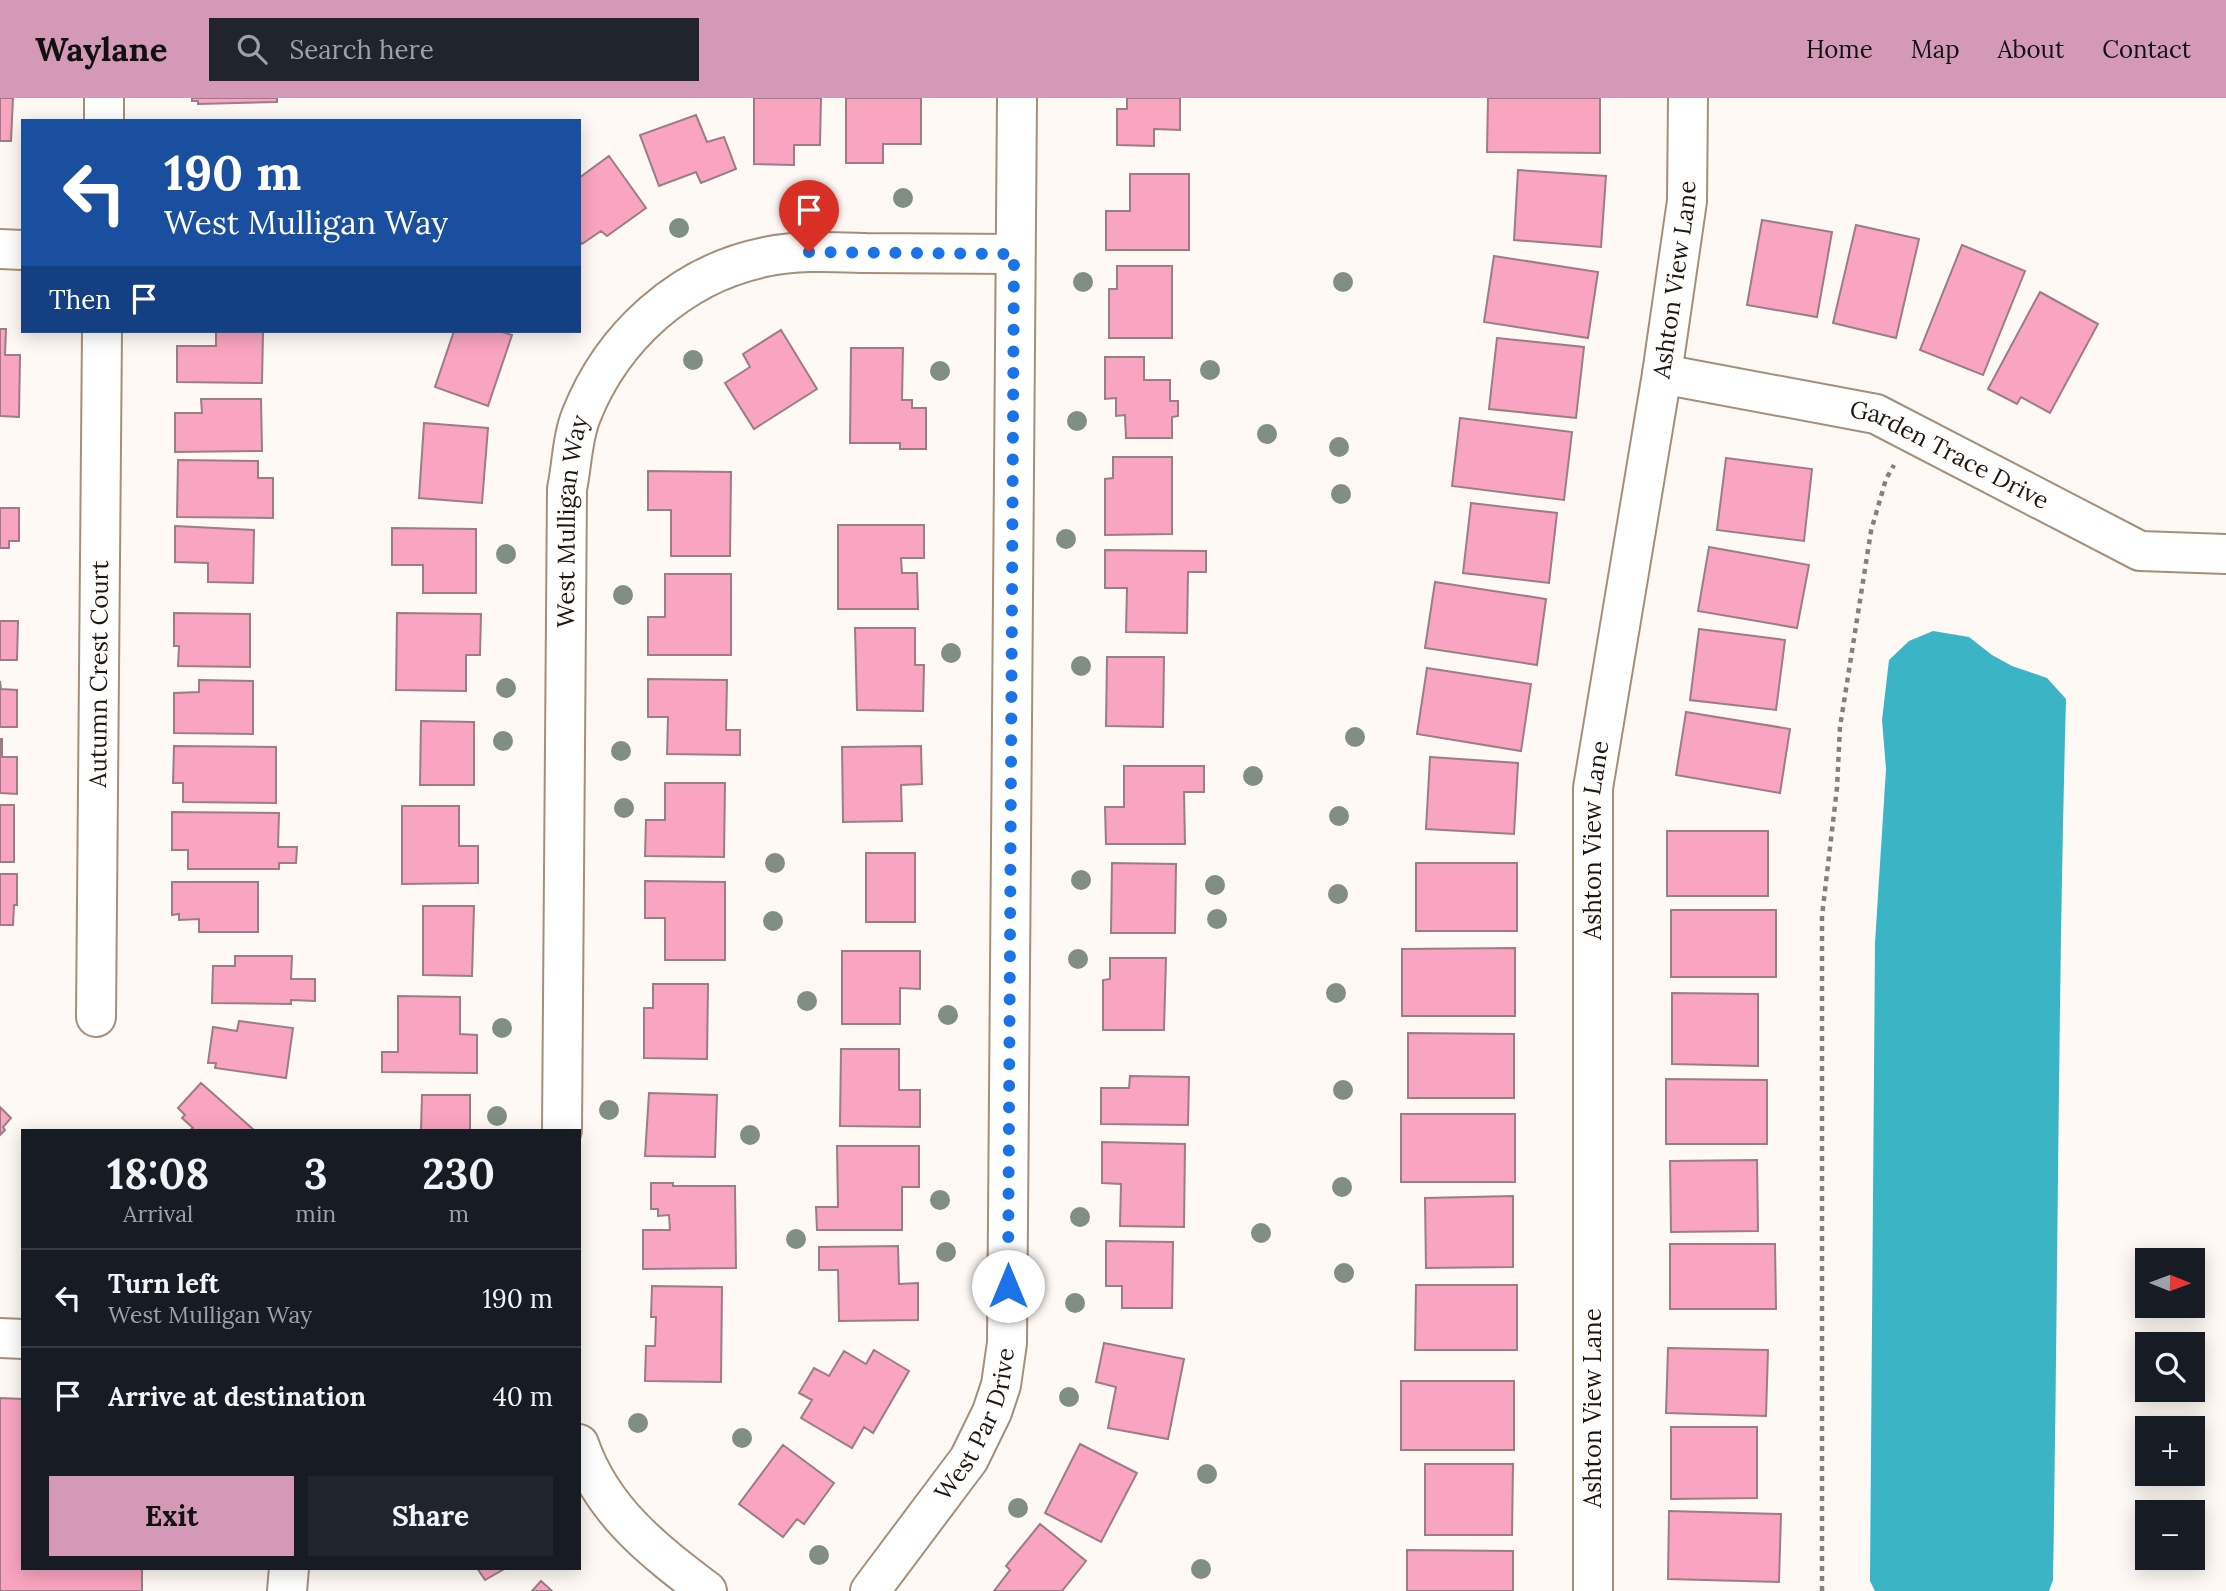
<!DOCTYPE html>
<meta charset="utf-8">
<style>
body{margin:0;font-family:Lora,serif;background:#20242c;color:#f1f3f6;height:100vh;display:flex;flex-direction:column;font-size:26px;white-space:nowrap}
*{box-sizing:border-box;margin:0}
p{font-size:23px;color:#9ea1a6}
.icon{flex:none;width:38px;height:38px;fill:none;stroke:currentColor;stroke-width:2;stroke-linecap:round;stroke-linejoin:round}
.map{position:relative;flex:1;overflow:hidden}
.details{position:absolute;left:21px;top:1031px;width:560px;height:441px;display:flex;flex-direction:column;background:#171b24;border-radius:0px;box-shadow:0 4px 18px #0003}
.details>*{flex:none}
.top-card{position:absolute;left:21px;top:21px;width:560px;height:214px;border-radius:0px;box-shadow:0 4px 18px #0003;background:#1a4fa0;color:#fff;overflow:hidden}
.needle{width:46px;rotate:91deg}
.fabs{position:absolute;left:2135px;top:1150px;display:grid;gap:14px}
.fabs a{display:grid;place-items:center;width:70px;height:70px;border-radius:0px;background:#171b24;box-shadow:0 4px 18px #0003;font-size:35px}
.pin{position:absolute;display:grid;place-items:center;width:60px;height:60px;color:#fff;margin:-72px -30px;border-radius:50% 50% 50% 0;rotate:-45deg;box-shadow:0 0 7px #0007}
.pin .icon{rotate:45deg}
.me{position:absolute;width:77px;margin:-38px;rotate:0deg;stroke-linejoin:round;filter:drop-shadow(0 0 5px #0008)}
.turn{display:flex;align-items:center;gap:24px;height:147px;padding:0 28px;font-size:32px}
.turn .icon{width:91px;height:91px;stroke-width:2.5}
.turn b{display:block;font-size:49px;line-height:60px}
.then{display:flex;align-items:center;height:66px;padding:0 28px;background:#0003;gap:14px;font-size:26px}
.eta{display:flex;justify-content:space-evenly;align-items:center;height:119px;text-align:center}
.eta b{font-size:42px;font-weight:800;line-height:49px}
.button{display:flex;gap:14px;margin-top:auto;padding:14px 28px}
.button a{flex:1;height:80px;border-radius:0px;background:#d599b8;color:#111;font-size:28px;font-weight:800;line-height:80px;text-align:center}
.button a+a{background:#20242c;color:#f1f3f6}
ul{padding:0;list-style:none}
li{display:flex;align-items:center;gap:21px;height:98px;padding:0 28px;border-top:2px solid #363941}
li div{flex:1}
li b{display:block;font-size:26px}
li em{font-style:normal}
header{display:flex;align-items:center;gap:42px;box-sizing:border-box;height:98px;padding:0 35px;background:#d599b8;color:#111}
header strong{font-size:33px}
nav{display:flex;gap:38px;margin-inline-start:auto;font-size:24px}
.search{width:490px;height:63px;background:#20242c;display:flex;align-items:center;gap:18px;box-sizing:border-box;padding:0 24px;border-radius:0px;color:#9ea1a6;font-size:26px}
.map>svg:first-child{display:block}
</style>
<header>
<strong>Waylane</strong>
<div class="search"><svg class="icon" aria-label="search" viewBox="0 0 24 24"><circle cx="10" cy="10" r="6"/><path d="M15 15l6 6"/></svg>Search here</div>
<nav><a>Home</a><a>Map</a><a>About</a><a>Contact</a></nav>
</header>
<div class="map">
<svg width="2226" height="1493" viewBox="0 0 2226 1493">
<rect width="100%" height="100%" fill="#fef9f4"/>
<path fill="#3bb5c5" d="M1933 533 1969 539 1992 557 2012 568 2047 580 2066 601C2058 895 2058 1188 2053 1482L2049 1493H1875L1870 1483 1875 845 1886 671 1882 622 1889 562 1909 543Z"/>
<path fill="#f9a4c1" stroke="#9c7c86" stroke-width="2" d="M0 0H13L11 43H0Z
M192 0H277V4L198 6V3H192Z
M754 0H821L820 47H794V67L754 66Z
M846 0H921V46H883V65H846Z
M1127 0H1180V32L1154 31V48L1117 47V11H1127Z
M1488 0H1600V55L1487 54Z
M696 17 707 44 724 39 736 71 701 85 696 74 659 88 640 37Z
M609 58 646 110 607 138 601 133 582 146 579 142V80Z
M1518 72 1606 78 1601 149 1514 142Z
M1130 76H1189V152H1106V113H1130Z
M1762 122 1832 134 1817 219 1747 207Z
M1856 127 1919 141 1896 240 1833 225Z
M1962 147 2025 173 1983 277 1920 252Z
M1494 158 1598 174 1588 240 1484 224Z
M1117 168H1172V240H1109V191H1117Z
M2040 194 2098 226 2050 315 2021 299 2017 306 1988 291Z
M0 231H6L5 257H20L19 319 0 318Z
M781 232 817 291 754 331 725 285 750 269 743 256Z
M454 233H499L512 237 488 308 435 289Z
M216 234H263L262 285 177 284V248H216Z
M1497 240 1584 249 1576 320 1489 311Z
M851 250H903L902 302H912V310H926V351H900V345H850Z
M1105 259H1144V282H1170V303H1178V318L1172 319V340H1126L1125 317 1116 318V300L1105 301Z
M201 301H261L262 353 175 354V315H202Z
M1460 320 1572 334 1564 402 1452 388Z
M424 325 488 330 482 405 419 400Z
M1113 359H1172V436L1105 437V381L1113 380Z
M1726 360 1812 371 1804 443 1717 432Z
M178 362 258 363V380H273V420L177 419Z
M648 373 731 374 730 458H671V412H648Z
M1471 405 1557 415 1549 485 1463 475Z
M0 410H19V443H9V450H0Z
M838 427H924V460H901L902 475H917L918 511H838Z
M175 428 254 432 253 485 208 484V465L175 464Z
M392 430 476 431V495H423V467H392Z
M1709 449 1809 467 1797 530 1698 513Z
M1105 452 1206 453V474H1188L1187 535 1126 534 1127 490H1105Z
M665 476H731V557H648V519H665Z
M1435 484 1546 501 1537 567 1425 550Z
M174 515 250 516V569L178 568 179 548H174Z
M397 515 481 516 480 557H466V593L396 592Z
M0 523H18L17 562H0Z
M855 530H915V567H924L923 613 857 612Z
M1699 531 1785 542 1776 612 1690 602Z
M1107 559H1164L1163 629 1106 628Z
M1427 570 1531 586 1521 653 1417 636Z
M648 581 727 582 726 632H740V657L667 656 668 619H648Z
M199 582 253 583V636L174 635V595L199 594Z
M0 583 1 591 17 592V629H0Z
M1686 614 1790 631 1780 695 1676 677Z
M421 623 474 624V687H420Z
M0 641H2V659H17V696L0 695Z
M174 648 276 649V705L183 704V685H173Z
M921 648 922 686 901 687 902 723 843 724 842 649Z
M1430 659 1518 665 1514 736 1426 731Z
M1124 668H1204V694H1184L1185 746H1106L1105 709H1124Z
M665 685H725L724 759 645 758 646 722H665Z
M0 707H14V764H0Z
M402 708H459V748H478V785L402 786Z
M172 714 279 715 278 749H297L296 765H279V771H188V752H172Z
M1667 733H1768V798H1667Z
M866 755H915V824H866Z
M1112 765 1176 766 1175 835H1111Z
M1416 765H1517V833H1416Z
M0 776H17V807H14L13 827H0Z
M645 783 725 784V862H665V820H645Z
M172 784H258V834H199V821L179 822V816L172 817Z
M423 808H474L472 878 423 877Z
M1671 812H1776V879H1671Z
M1515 850V918H1402V851Z
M842 853H920V891L900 890V926H842Z
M235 858H292L291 881H315V903L291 902V906L212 905 213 868H235Z
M1110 860H1166L1164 932H1103V882L1110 881Z
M653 886H708L707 961 644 960V910H653Z
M1672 895 1758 896V968L1672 966Z
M398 898 460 899V936L477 937V975L382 974V954H398Z
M239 923 293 930 286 980 215 970 216 965H208L213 929 237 933Z
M1408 935 1514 936V1000H1408Z
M841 951H899V992H920V1029L840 1028Z
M1130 978 1189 979 1188 1027 1101 1026V990H1129Z
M1666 981 1767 982V1046H1666Z
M201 985 254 1032H190L193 1030 182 1020 185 1017 178 1010Z
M649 995 717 997 715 1059 645 1058Z
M422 997H470V1032H421Z
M0 1009 11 1020 3 1029 5 1032 0 1037Z
M1401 1016H1515V1084H1401Z
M1102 1044 1185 1046 1184 1129 1120 1128 1121 1086 1102 1085Z
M837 1048H919V1089H902V1132H817L816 1109H838Z
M1757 1062 1758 1133 1671 1134 1670 1063Z
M651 1085H673V1088H735L736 1170 643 1171V1132H670L669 1117 658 1118V1111H651Z
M1513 1098V1169L1426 1170 1425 1100Z
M1106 1143 1173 1144 1172 1210H1122V1188H1106Z
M1670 1146H1775L1776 1211H1670Z
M898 1148 899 1186 918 1185V1222L839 1223 838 1172H819V1149Z
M1416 1187H1517V1252H1415Z
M652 1188 722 1189 721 1284 645 1283 646 1248H655L656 1219H651Z
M1104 1245 1184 1261 1168 1341 1108 1330 1116 1289 1096 1284Z
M1668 1250 1768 1252 1766 1318 1666 1315Z
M874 1252 909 1273 873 1335 864 1329 852 1350 801 1320 812 1302 799 1295 814 1270 829 1278 844 1253 866 1266Z
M1401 1283H1514V1352H1401Z
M0 1300 23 1301V1470H142V1493H0Z
M1671 1329H1757V1400L1671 1401Z
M1080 1346 1137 1375 1101 1444 1045 1415Z
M783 1347 834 1385 804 1426 797 1421 783 1439 739 1406Z
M1425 1366H1513L1512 1437H1425Z
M1669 1413 1781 1416 1779 1484 1668 1481Z
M1040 1426 1086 1463 1062 1493H994L1010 1472 1006 1468Z
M1407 1452 1513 1453V1493H1407Z
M477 1470H506L485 1482Z
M541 1483 552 1493H532Z"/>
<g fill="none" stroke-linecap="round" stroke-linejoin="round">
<defs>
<g id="minor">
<path d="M104 23V0"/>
<path d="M0 151 23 152"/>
<path id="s1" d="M1662 276 1876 316 2140 453 2226 456"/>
<path id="s2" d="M96 919 102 233"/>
<path id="s3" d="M562 1032 567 391C572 367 572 341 581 318 612 239 681 176 765 159 798 152 832 154 866 155 915 155 965 156 1014 156"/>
<path d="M0 1240 23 1241"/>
<path d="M579 1346C602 1413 653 1452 707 1493"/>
<path d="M287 1493 289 1470"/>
<path id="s4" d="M870 1493 969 1361 992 1314 1001 1287 1007 1245 1017 0"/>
<path id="s5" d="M1593 1493V690L1662 276 1687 103 1688 0"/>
</g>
</defs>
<use href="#minor" stroke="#a68f79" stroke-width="42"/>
<path stroke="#878079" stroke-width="4.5" stroke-dasharray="5 5" stroke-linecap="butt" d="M1822 1493V818L1837 690 1840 629 1871 433 1886 381 1894 367"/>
<use href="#minor" stroke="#fff" stroke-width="38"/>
</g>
<g fill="#808f82">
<circle cx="903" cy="100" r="10"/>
<circle cx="679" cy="130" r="10"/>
<circle cx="1083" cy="184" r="10"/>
<circle cx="1343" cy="184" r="10"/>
<circle cx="693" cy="262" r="10"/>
<circle cx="1210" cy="272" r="10"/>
<circle cx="940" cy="273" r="10"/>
<circle cx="1077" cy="323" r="10"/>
<circle cx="1267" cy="336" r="10"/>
<circle cx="1339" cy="349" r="10"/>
<circle cx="1341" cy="396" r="10"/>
<circle cx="1066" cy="441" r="10"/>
<circle cx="506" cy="456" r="10"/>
<circle cx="623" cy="497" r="10"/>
<circle cx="951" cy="555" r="10"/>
<circle cx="1081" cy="568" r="10"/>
<circle cx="506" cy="590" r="10"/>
<circle cx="1355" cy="639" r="10"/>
<circle cx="503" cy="643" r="10"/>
<circle cx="621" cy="653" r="10"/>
<circle cx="1253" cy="678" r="10"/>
<circle cx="624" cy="710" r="10"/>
<circle cx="1339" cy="718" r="10"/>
<circle cx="775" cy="765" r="10"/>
<circle cx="1081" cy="782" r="10"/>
<circle cx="1215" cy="787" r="10"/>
<circle cx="1338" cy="796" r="10"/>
<circle cx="1217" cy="821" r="10"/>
<circle cx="773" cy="823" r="10"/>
<circle cx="1078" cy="861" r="10"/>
<circle cx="1336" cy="895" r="10"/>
<circle cx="807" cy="903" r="10"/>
<circle cx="948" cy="917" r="10"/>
<circle cx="502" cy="930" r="10"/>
<circle cx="1343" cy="992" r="10"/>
<circle cx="609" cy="1012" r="10"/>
<circle cx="497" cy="1018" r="10"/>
<circle cx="750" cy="1037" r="10"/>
<circle cx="1342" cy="1089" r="10"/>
<circle cx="940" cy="1102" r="10"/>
<circle cx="1080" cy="1119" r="10"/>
<circle cx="1261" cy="1135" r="10"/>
<circle cx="796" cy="1141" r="10"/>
<circle cx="946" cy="1154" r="10"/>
<circle cx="1344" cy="1175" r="10"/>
<circle cx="1075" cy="1205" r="10"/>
<circle cx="1069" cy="1299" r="10"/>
<circle cx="638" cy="1325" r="10"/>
<circle cx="742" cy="1340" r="10"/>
<circle cx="1207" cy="1376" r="10"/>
<circle cx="1018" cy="1410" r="10"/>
<circle cx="819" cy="1457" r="10"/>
<circle cx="1201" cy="1471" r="10"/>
</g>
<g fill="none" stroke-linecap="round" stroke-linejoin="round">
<path stroke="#1a73e8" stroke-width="12" stroke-dasharray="0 21.6" d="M809 154 1014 156 1008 1188"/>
</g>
<g text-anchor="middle" stroke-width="7" stroke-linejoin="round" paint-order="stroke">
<g font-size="24" fill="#1f160d" stroke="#fff">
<text dy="8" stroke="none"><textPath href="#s5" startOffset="1318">Ashton View Lane</textPath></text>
<text dy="8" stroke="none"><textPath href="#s1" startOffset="301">Garden Trace Drive</textPath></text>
<text dy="8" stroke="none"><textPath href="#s3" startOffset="609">West Mulligan Way</textPath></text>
<text dy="8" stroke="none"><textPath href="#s2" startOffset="343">Autumn Crest Court</textPath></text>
<text dy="8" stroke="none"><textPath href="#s5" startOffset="751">Ashton View Lane</textPath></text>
<text transform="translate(1593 1310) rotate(-90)" y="8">Ashton View Lane</text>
<text dy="8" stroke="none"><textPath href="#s4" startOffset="200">West Par Drive</textPath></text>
</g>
</g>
</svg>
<div class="fabs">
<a><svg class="needle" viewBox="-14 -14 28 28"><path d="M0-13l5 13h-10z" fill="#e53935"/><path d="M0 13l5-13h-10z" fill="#9ea1a6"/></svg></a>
<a><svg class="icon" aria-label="search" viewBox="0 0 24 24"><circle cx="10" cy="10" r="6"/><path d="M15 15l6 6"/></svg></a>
<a>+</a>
<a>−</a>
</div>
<div class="pin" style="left:809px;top:154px;background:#d93025"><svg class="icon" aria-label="arrive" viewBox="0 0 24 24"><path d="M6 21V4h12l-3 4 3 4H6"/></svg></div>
<svg class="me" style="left:1008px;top:1188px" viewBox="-20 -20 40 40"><circle r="19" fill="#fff"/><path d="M0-13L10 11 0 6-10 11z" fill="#1a73e8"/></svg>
<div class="top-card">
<div class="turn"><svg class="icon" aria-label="left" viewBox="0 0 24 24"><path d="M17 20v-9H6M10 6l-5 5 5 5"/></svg><div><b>190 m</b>West Mulligan Way</div></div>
<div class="then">Then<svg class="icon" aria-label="arrive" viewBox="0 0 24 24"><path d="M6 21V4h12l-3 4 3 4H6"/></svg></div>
</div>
<section class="details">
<div class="eta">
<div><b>18:08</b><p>Arrival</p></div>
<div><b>3</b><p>min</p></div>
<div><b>230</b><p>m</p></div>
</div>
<ul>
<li><svg class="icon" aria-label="left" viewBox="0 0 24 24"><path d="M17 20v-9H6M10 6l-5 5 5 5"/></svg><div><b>Turn left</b><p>West Mulligan Way</p></div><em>190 m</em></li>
<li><svg class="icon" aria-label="arrive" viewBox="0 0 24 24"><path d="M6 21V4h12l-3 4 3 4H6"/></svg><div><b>Arrive at destination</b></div><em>40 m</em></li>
</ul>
<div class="button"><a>Exit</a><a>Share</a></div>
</section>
</div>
